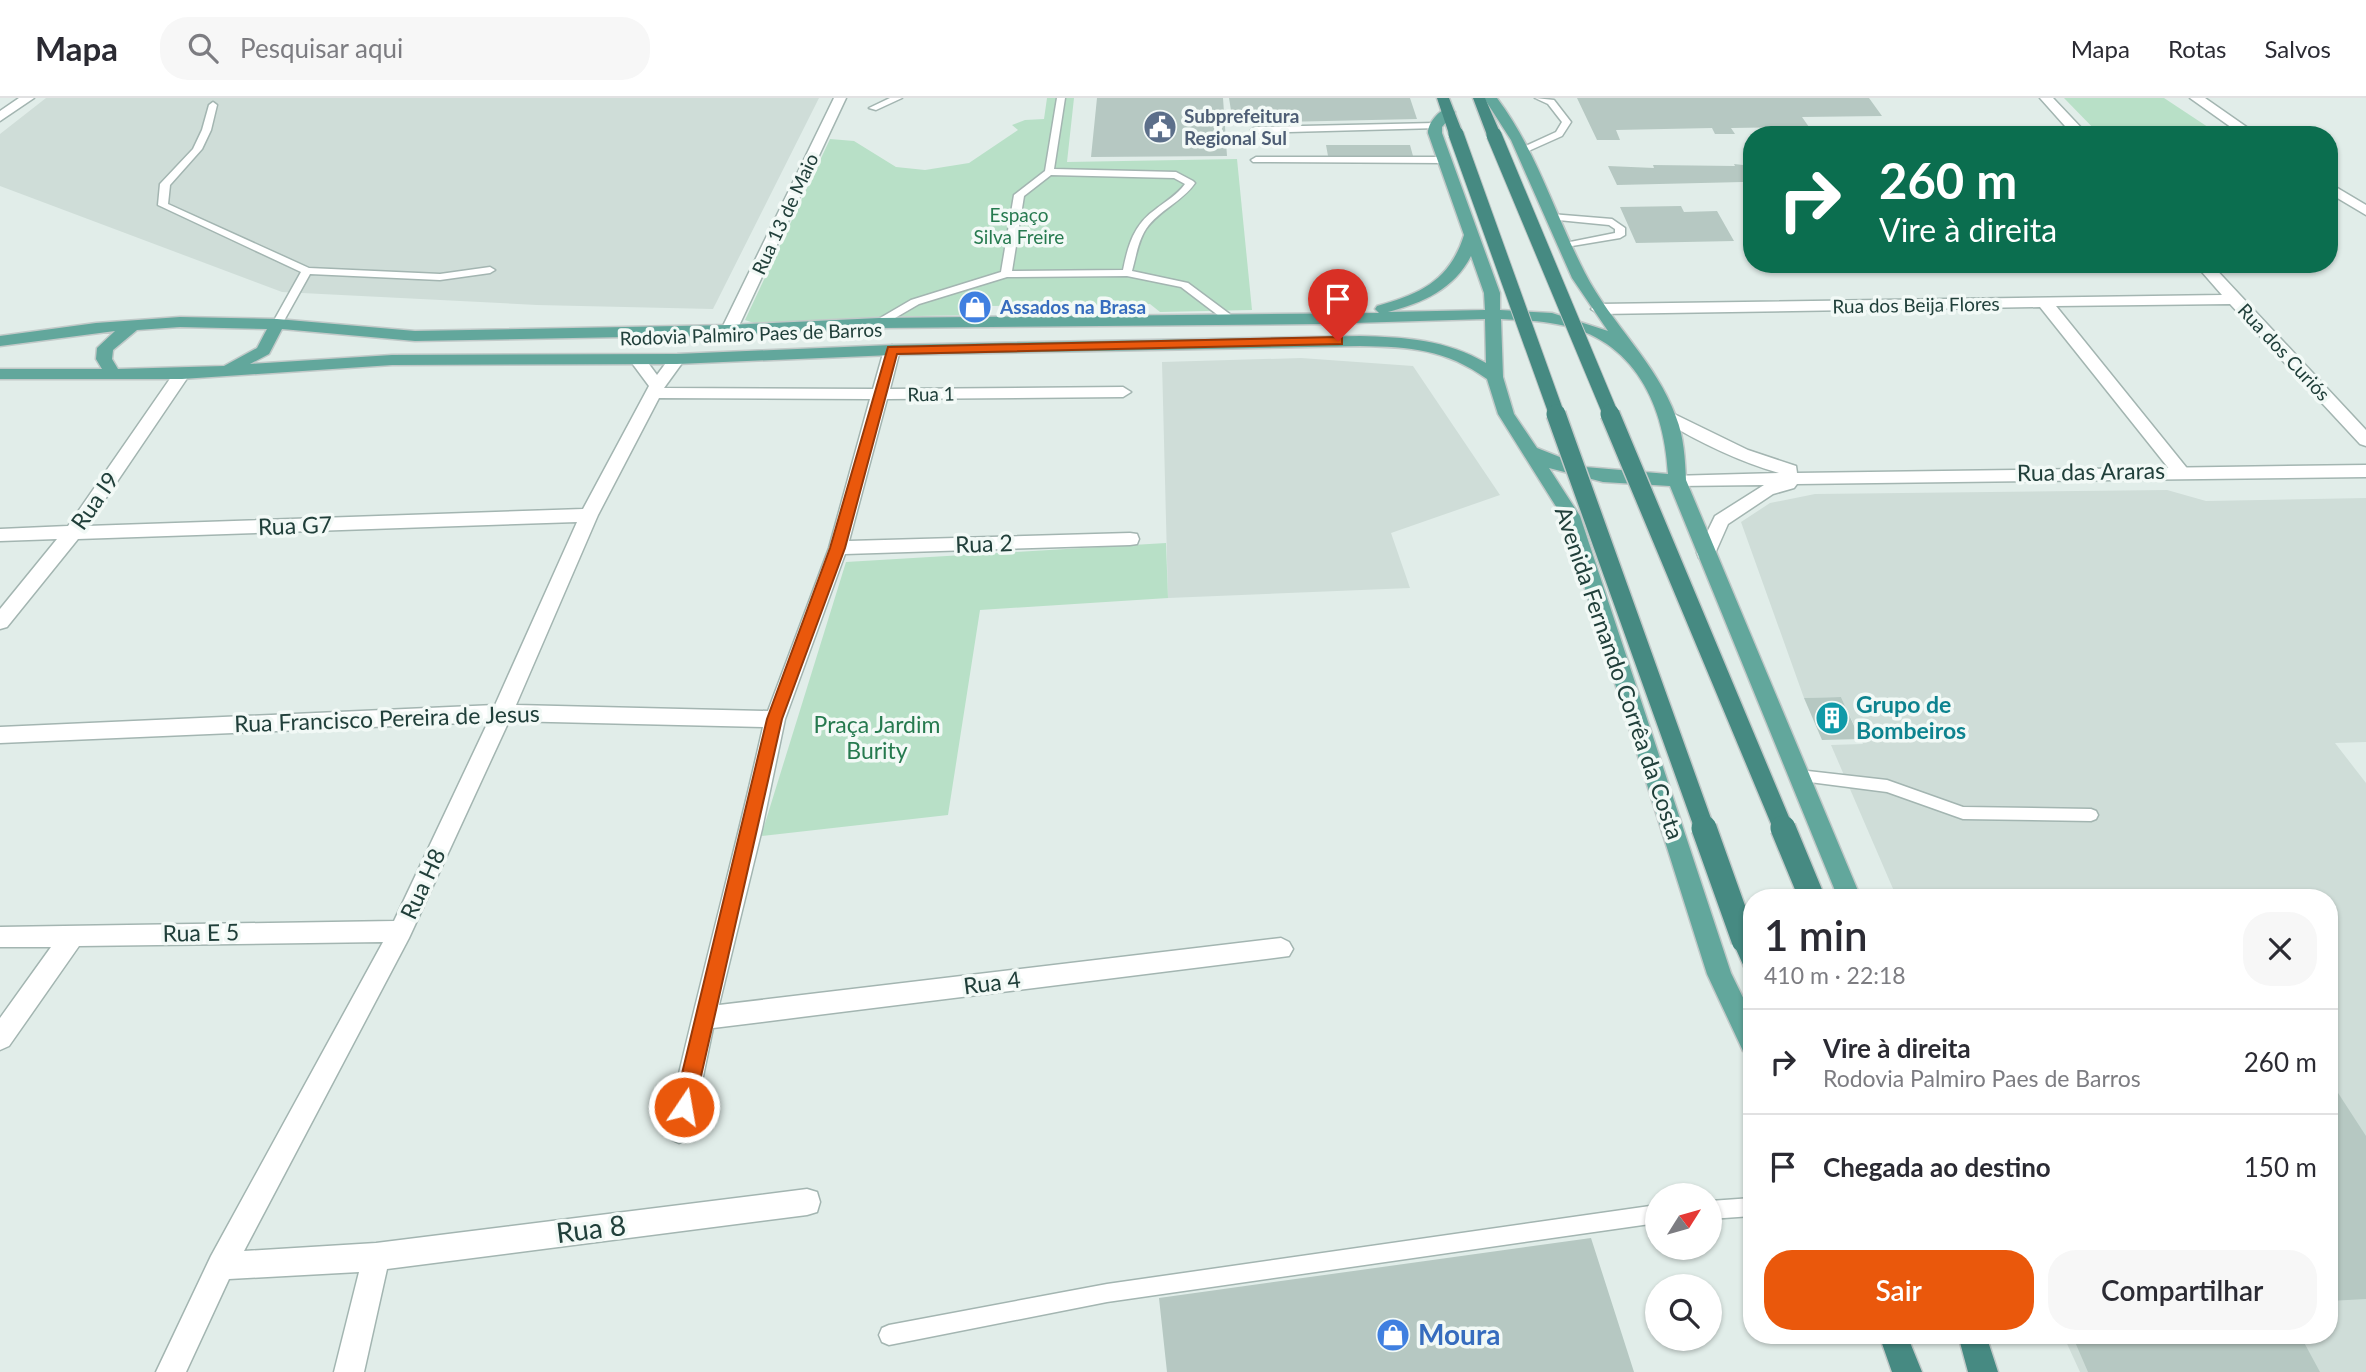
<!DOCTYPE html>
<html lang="pt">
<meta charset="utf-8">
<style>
body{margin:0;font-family:Lato,sans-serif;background:#f7f7f7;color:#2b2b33;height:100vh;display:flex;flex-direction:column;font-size:26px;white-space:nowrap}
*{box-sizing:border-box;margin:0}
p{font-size:23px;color:#7c7c81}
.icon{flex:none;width:38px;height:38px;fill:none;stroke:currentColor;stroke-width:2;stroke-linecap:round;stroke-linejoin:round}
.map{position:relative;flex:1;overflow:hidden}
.drawer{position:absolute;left:1743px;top:791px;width:595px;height:455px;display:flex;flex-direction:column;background:#fff;border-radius:28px;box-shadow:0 2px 5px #0004}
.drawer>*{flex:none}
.guide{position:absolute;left:1743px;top:28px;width:595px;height:147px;border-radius:28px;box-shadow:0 2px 5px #0004;background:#0b6e4f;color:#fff;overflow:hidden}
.needle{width:46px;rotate:53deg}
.buttons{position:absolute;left:1645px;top:1085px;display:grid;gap:14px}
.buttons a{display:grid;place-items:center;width:77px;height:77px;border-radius:50%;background:#fff;box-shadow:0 2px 5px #0004;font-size:35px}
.pin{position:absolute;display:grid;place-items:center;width:60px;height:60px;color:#fff;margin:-72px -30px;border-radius:50% 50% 50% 0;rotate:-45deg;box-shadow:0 0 7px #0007}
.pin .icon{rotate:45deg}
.me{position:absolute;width:77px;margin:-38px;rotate:12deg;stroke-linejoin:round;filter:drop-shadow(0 0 5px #0008)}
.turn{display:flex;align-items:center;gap:24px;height:147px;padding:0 21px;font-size:32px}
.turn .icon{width:91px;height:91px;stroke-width:2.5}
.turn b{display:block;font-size:49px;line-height:60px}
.round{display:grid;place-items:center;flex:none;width:74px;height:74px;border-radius:28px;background:#f7f7f7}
.headline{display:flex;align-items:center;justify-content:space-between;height:119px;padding:0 21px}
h1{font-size:42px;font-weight:600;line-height:52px}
.cta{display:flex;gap:14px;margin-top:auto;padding:14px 21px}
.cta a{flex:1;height:80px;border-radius:28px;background:#ea580c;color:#fff;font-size:28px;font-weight:600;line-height:80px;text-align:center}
.cta a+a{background:#f7f7f7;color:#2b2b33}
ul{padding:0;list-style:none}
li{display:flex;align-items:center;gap:21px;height:105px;padding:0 21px;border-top:2px solid #e1e1e2}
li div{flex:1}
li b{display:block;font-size:26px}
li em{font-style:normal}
header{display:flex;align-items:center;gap:42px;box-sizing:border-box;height:98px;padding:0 35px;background:#fff;border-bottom:2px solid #e1e1e2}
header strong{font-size:33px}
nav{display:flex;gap:38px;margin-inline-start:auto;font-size:24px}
.search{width:490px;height:63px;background:#f7f7f7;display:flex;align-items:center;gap:18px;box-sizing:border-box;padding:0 24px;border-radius:28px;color:#7c7c81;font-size:26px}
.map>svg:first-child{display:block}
</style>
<header>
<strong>Mapa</strong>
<div class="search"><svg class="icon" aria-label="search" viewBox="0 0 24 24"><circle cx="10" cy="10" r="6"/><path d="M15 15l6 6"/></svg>Pesquisar aqui</div>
<nav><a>Mapa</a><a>Rotas</a><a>Salvos</a></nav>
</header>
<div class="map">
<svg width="2366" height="1274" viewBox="0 0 2366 1274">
<rect width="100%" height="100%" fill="#e1ede9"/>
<path fill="#cfddd8" d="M46 0H819L713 211 537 207 282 194 0 88V36Z
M1301 260 1413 268 1500 397 1391 435 1410 490 1168 500 1162 264Z
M2167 392 2206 403 2366 400V644L2335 645 2366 685V1274H2080L2063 1237H2329V800H1897L1831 647 1863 646 1841 599 1804 600 1741 424 1770 405 1815 396Z"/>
<path fill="#b8e0c7" d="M1047 0H1074L1067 64 1237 61 1252 212 1160 214 1150 206 988 208 971 217 868 219 857 224 757 226 745 222 830 41 854 43 896 69 925 72 969 65 1018 32 1012 27 1025 22 1044 21Z
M2064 0H2164L2220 37H2100Z
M1166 445 1168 500 980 512 948 717 761 738 846 464Z"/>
<path fill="#b6c8c2" d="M1097 0H1223L1227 58 1091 59Z
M1229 0H1410L1417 21 1233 25Z
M1577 0H1869L1882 18 1802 19 1809 29 1731 30 1735 36H1715L1712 30 1616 32 1620 42H1597Z
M1326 47H1410L1413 58H1328Z
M1734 66 1752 68V86L1743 84 1617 87 1608 68 1654 70 1653 67 1735 68Z
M1681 108 1684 114 1717 113 1734 143 1636 145 1620 109Z
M1841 599 1860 641 1822 642 1804 600Z
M873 656a7 7 0 1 1 14 0a7 7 0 1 1-14 0Z
M2329 981 2366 1038V1201L2329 1203Z
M1591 1140 1634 1274H1167L1159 1200Z
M2072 1237H2300L2320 1274H2088Z"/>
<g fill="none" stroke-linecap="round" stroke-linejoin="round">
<defs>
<path id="service" d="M890 0H902L876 12 869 10Z
M1057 0H1065L1054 71 1176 74 1193 83 1195 85C1182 104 1159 112 1146 131 1138 143 1136 159 1132 173L1188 185 1235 220V224H1227L1181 189 1127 178 1007 179 919 206 883 227H875V223L911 202 1001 174 1014 97 1045 73ZM1051 77 1174 80 1185 86C1177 97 1166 103 1156 111 1134 126 1128 147 1123 172L1012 173 1024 98Z
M1535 0 1554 2 1571 24 1562 38 1524 55 1521 54V50L1556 34 1562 24 1548 6Z
M213 4 217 7 211 32 202 51 170 87 168 106 309 170 440 176 490 169 495 172 490 175 440 182 310 176 281 228H273L272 226 301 174 158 107 160 86 193 51 202 32 209 7Z
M1435 25 1439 28 1438 30 1255 35 1251 32 1255 29Z
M1256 59H1444L1449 62 1444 65 1253 64 1251 62Z
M1551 116 1612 121 1625 130V137L1620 140 1560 150V146L1615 135V131L1609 127 1548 121V117Z
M1799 672 1887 682 1963 709 2091 711 2096 713 2098 717 2096 721 2091 723 1963 721 1887 694 1794 682 1792 678 1794 674Z
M1752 1100V1118L1710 1121V1103Z
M1657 1107V1125L1107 1204 889 1247 882 1244 879 1237 882 1230 889 1227 1107 1186Z"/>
<path id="minor" d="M834 0H846L737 232 729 237 723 235 721 232Z
M2040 0H2053L2088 37H2073Z
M2190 0H2205L2258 37H2242Z
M2329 85 2366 107V117L2329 95Z
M2195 166H2211L2366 332V348L2360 346 2230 206 2056 208 2186 369 2189 373 2186 377H2174L2040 209 1599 216 1591 211 1599 206 2222 197Z
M892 247 900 252 890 291 1123 289 1131 294 1123 299 887 301 849 443 1130 435 1137 436 1139 441 1137 446 1130 447 845 456 785 621 762 731 719 907 1281 840 1289 844 1293 851 1289 858 713 930 692 1032 688 1041 679 1045 670 1041 666 1032C696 897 733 764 763 629L509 623 409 840 244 1153 376 1145 807 1091 817 1094 820 1104 817 1114 807 1117 387 1171 364 1274H334L359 1174 229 1181 186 1274H156L211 1158 383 844 79 848 9 948 0 952V920L51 849H0V829L394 823 488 624 0 645V629L495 607 577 424 78 441 7 529 0 531V511L57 441 0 443V431L68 428 176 272 182 271 190 276 87 428 583 411 649 288 629 261 631 258H643L657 277 671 258H683L685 261 664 290 873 291 884 252ZM659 300 870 301 829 450 768 613 516 607 598 417Z"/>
<path id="tertiary" d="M19 0H34L0 23V13Z
M1668 313 1748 352 1796 368 1797 375 2366 367V379L1797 386 1794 390 1773 396 1728 426 1713 460H1699L1697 455 1715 418 1764 387 1677 388 1668 382 1671 378 1779 375C1737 363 1699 344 1662 322L1660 318 1662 314Z"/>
<path id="primary" d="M1484 0H1497C1537 53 1555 117 1585 175 1611 226 1657 265 1676 319 1684 339 1685 361 1686 382L1861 800H1838L1670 388 1603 384 1549 370 1580 418 1731 875 1752 918V957L1743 953 1707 876 1562 418 1498 316 1487 281C1445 251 1411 249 1360 248L892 257 677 266 392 267 182 281H0V271H102L96 261 97 250 115 233 0 248V238L96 225 180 219 277 221 415 233 729 227 879 220 1379 215 1375 211 1377 208C1421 196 1450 182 1464 137L1428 35C1428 25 1438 13 1448 10L1455 14 1442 29V35L1500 195V212L1552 215 1608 233 1572 180 1511 42ZM1471 158 1484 195 1485 212 1388 214C1423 205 1454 191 1471 158ZM1485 221 1486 265C1447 242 1405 239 1360 238L892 247 677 256 392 257 250 266 269 256 282 231 415 243 729 237 879 230 1321 226ZM1501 221C1517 222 1534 222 1550 225 1630 236 1664 301 1668 376L1585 369 1537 350 1514 316 1503 279ZM180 229 267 231 257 250 224 268 118 271 112 261 113 252 137 232Z"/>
<path id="trunk" d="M1437 0H1449L1463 36 1461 39H1451L1449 36Z
M1473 0H1485L1501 37 1499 40 1494 41 1487 37Z
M1744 832 1752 834V872L1744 869 1732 842 1736 835Z
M1879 1237H1907L1922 1274H1892Z
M1958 1237H1986L1998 1274H1968Z"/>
</defs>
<use href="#service" stroke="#a3b5b1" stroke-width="3"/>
<use href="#minor" stroke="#a3b5b1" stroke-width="3"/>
<use href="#tertiary" stroke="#a3b5b1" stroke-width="3"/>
<use href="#primary" stroke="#c1c9c8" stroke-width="3"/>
<use href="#trunk" stroke="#c1c9c8" stroke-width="3"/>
<use href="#service" fill="#fff" fill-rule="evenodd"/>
<use href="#minor" fill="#fff" fill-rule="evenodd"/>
<use href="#tertiary" fill="#fff" fill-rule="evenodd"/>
<use href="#primary" fill="#62a79c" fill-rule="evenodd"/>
<use href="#trunk" fill="#468a82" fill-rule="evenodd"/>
<defs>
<path id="trunk-bridge-far2" d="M1456 36 1557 317
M1494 37 1611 317"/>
<path id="trunk-bridge-far1" d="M1556 316 1705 732
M1610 316 1784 732"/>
<path id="trunk-bridge" d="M1704 730 1744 842
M1783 730 1812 800"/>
</defs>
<use href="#trunk-bridge-far2" stroke="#c1c9c8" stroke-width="17" stroke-linecap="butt"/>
<use href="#trunk-bridge-far1" stroke="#c1c9c8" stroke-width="22" stroke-linecap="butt"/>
<use href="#trunk-bridge" stroke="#c1c9c8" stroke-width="28" stroke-linecap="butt"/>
<use href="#trunk-bridge-far2" stroke="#468a82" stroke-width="15"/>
<use href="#trunk-bridge-far1" stroke="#468a82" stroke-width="19"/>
<use href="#trunk-bridge" stroke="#468a82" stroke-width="25"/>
</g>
<path fill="#ea580c" stroke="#983908" stroke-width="2" d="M1338 239 1342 240V246L897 256 845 450 782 621 694 1009 691 1016 684 1019 677 1016 674 1009 767 621 830 450 888 249Z"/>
<defs>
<symbol id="civic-disc" viewBox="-11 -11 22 22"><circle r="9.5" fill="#5c6f8a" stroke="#f2f9f6"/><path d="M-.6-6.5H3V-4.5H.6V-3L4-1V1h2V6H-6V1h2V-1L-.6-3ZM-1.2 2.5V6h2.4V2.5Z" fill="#fff"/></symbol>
<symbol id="shop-disc" viewBox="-11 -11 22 22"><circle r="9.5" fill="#3f7fe0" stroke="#f2f9f6"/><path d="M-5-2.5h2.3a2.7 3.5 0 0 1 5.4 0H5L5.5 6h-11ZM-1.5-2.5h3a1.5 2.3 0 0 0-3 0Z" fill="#fff"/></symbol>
<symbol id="building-disc" viewBox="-11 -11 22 22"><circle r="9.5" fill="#0f9aa8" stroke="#f2f9f6"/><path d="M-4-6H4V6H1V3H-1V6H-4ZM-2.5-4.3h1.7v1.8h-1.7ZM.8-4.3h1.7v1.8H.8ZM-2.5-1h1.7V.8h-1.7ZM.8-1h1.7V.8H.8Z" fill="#fff"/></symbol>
</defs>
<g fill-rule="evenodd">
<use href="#civic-disc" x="1141" y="10" width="38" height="38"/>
<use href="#shop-disc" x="956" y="190" width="38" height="38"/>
<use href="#building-disc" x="1813" y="601" width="38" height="38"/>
<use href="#shop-disc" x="1374" y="1218" width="38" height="38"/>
</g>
<g text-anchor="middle" stroke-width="7" stroke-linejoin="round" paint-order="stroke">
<g font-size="19" font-weight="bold" fill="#4e5e75" stroke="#f2f9f6" text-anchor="start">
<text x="1184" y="25">Subprefeitura<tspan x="1184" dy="22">Regional Sul</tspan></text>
</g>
<g font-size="19" fill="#203f3a" stroke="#f2f9f6">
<text transform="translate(785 116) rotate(-65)" y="7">Rua 13 de Maio</text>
<text transform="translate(1916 207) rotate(-1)" y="7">Rua dos Beija Flores</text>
<text transform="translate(751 236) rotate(-2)" y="7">Rodovia Palmiro Paes de Barros</text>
<text transform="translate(2284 254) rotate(47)" y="7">Rua dos Curiós</text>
<text transform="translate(931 296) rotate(-1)" y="7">Rua 1</text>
</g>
<g font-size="19" fill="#267a4f" stroke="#f2f9f6">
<text x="1019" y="124">Espaço<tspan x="1019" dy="22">Silva Freire</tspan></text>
</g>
<g font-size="19" font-weight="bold" fill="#366cbe" stroke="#f2f9f6" text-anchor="start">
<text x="1000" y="216">Assados na Brasa</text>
</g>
<g font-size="23" fill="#203f3a" stroke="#f2f9f6">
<text transform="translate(2091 374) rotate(-1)" y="8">Rua das Araras</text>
<text transform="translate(95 403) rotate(-55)" y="8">Rua I9</text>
<text transform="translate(295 428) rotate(-2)" y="8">Rua G7</text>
<text transform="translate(984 446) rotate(-2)" y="8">Rua 2</text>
<text transform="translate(1619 575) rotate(71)" y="8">Avenida Fernando Corrêa da Costa</text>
<text transform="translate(387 621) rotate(-2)" y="8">Rua Francisco Pereira de Jesus</text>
<text transform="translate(423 786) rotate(-65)" y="8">Rua H8</text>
<text transform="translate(201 835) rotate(-1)" y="8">Rua E 5</text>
<text transform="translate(992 885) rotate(-7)" y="8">Rua 4</text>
</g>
<g font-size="23" font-weight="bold" fill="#0d838f" stroke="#f2f9f6" text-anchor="start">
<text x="1856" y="615">Grupo de<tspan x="1856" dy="26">Bombeiros</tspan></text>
</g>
<g font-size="23" fill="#267a4f" stroke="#f2f9f6">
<text x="877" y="635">Praça Jardim<tspan x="877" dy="26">Burity</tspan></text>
</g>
<g font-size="28" fill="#203f3a" stroke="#f2f9f6">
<text transform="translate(591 1131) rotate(-7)" y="10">Rua 8</text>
</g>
<g font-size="28" font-weight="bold" fill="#366cbe" stroke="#f2f9f6" text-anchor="start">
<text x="1418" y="1247">Moura</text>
</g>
</g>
</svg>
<div class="buttons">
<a><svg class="needle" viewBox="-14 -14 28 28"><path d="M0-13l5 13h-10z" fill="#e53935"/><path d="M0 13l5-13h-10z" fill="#7c7c81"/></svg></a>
<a><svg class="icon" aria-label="search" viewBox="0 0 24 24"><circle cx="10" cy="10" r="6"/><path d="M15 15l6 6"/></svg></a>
</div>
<div class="pin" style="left:1338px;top:243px;background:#d93025"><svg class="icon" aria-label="arrive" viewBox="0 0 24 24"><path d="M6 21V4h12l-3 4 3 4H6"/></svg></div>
<svg class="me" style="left:684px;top:1009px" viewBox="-20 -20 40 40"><circle r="17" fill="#ea580c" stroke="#fff" stroke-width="3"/><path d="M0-11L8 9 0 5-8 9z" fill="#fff"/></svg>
<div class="guide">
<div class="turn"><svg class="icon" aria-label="right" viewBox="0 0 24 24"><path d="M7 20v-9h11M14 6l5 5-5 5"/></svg><div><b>260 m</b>Vire à direita</div></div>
</div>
<section class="drawer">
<div class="headline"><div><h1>1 min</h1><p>410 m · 22:18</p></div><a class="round"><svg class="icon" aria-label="close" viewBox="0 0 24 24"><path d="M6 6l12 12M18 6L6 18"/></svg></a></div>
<ul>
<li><svg class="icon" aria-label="right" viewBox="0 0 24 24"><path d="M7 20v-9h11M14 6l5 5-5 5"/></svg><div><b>Vire à direita</b><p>Rodovia Palmiro Paes de Barros</p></div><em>260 m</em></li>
<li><svg class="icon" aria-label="arrive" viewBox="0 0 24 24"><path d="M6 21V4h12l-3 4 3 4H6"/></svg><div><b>Chegada ao destino</b></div><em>150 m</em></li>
</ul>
<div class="cta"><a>Sair</a><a>Compartilhar</a></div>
</section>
</div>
